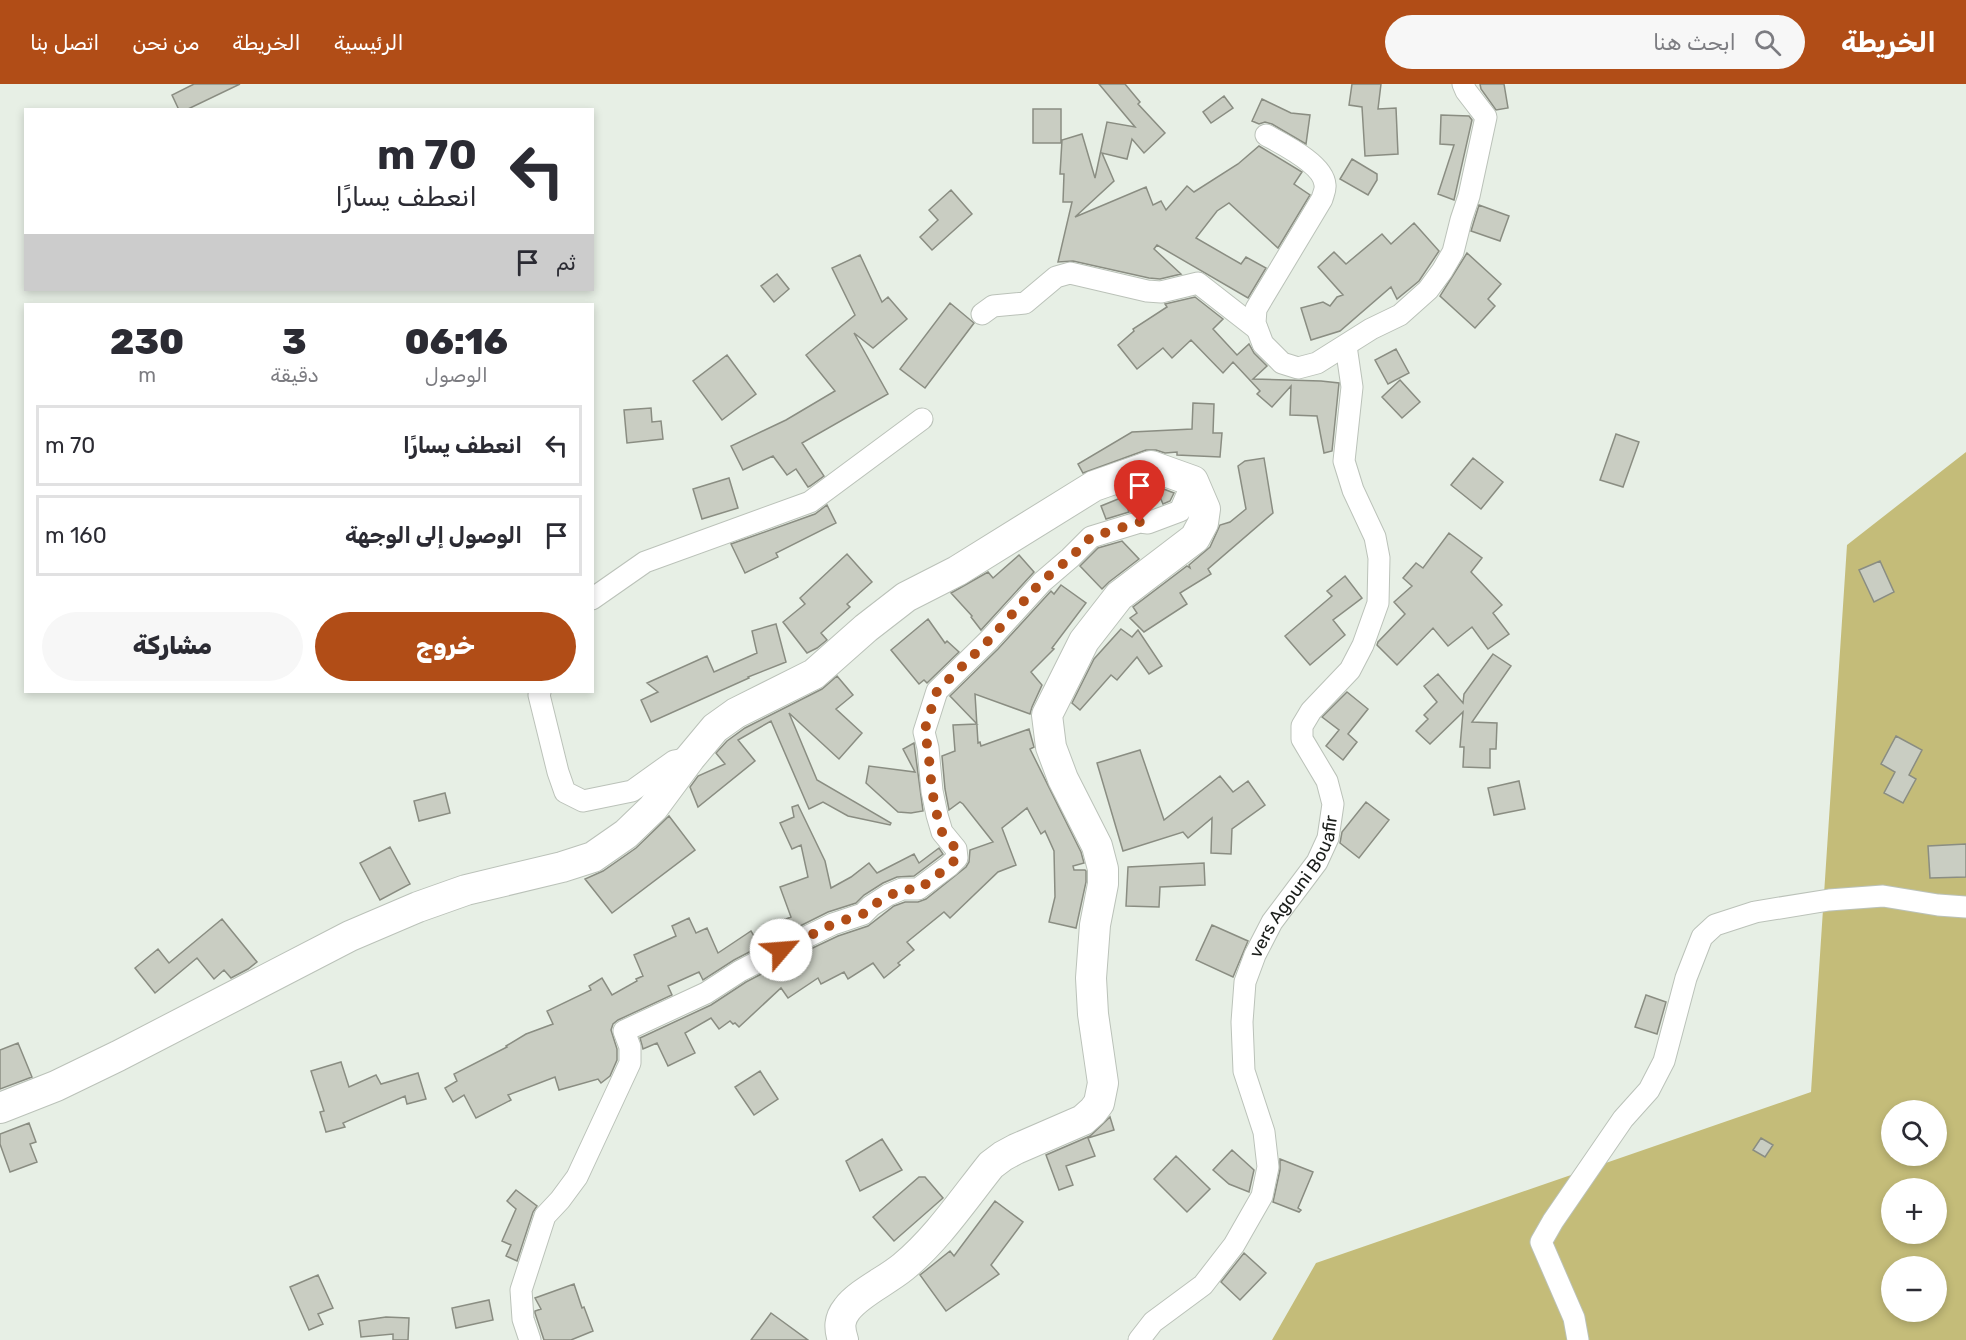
<!DOCTYPE html>
<html lang="ar">
<meta charset="utf-8">
<style>
body{margin:0;font-family:Rubik,"Noto Naskh Arabic",sans-serif;background:#f7f7f7;color:#2b2b33;direction:rtl;height:100vh;display:flex;flex-direction:column;font-size:22px;white-space:nowrap}
*{box-sizing:border-box;margin:0}
p{font-size:20px;color:#7c7c81}
.icon{flex:none;width:33px;height:33px;fill:none;stroke:currentColor;stroke-width:2;stroke-linecap:round;stroke-linejoin:round}
.map{position:relative;flex:1;overflow:hidden;direction:ltr}
.drawer{position:absolute;left:24px;top:219px;width:570px;height:390px;display:flex;flex-direction:column;background:#fff;border-radius:0px;box-shadow:0 3px 9px #0003;direction:rtl}
.drawer>*{flex:none}
.hud{position:absolute;left:24px;top:24px;width:570px;height:183px;border-radius:0px;box-shadow:0 3px 9px #0003;direction:rtl;background:#fff;color:#2b2b33;overflow:hidden}
.tools{position:absolute;left:1881px;top:1016px;display:grid;gap:12px}
.tools a{display:grid;place-items:center;width:66px;height:66px;border-radius:50%;background:#fff;box-shadow:0 3px 9px #0003;font-size:30px}
.pin{position:absolute;display:grid;place-items:center;width:51px;height:51px;color:#fff;margin:-62px -26px;border-radius:50% 50% 50% 0;rotate:-45deg;box-shadow:0 0 6px #0007}
.pin .icon{rotate:45deg}
.me{position:absolute;width:66px;margin:-33px;rotate:63deg;stroke-linejoin:round;filter:drop-shadow(0 0 4px #0008)}
.turn{display:flex;align-items:center;gap:21px;height:126px;padding:0 18px;font-size:27px}
.turn .icon{width:78px;height:78px;stroke-width:2.5}
.turn b{display:block;font-size:42px;line-height:51px}
.then{display:flex;align-items:center;height:57px;padding:0 18px;background:#0003;gap:12px;font-size:22px}
.eta{display:flex;justify-content:space-evenly;align-items:center;height:102px;text-align:center}
.eta b{font-size:36px;font-weight:800;line-height:42px}
.button{display:flex;gap:12px;margin-top:auto;padding:12px 18px}
.button a{flex:1;height:69px;border-radius:36px;background:#b14d17;color:#fff;font-size:24px;font-weight:800;line-height:69px;text-align:center}
.button a+a{background:#f7f7f7;color:#2b2b33}
ul{padding:0;list-style:none}
li{display:flex;align-items:center;gap:18px;height:81px;margin:0 12px 9px;padding:0 6px;border:3px solid #e1e1e2;border-radius:0px}
li div{flex:1}
li b{display:block;font-size:22px}
li em{font-style:normal}
header{display:flex;align-items:center;gap:36px;box-sizing:border-box;height:84px;padding:0 30px;background:#b14d17;color:#fff}
header strong{font-size:28px}
nav{display:flex;gap:33px;margin-inline-start:auto;font-size:21px}
.search{width:420px;height:54px;background:#f7f7f7;display:flex;align-items:center;gap:15px;box-sizing:border-box;padding:0 21px;border-radius:33px;color:#7c7c81;font-size:22px}
.map>svg:first-child{display:block}
</style>
<header>
<strong>الخريطة</strong>
<div class="search"><svg class="icon" aria-label="search" viewBox="0 0 24 24"><circle cx="10" cy="10" r="6"/><path d="M15 15l6 6"/></svg>ابحث هنا</div>
<nav><a>الرئيسية</a><a>الخريطة</a><a>من نحن</a><a>اتصل بنا</a></nav>
</header>
<div class="map">
<svg width="1966" height="1256" viewBox="0 0 1966 1256">
<rect width="100%" height="100%" fill="#e7efe5"/>
<path fill="#c4bc79" fill-rule="evenodd" d="M1966 368V1256H1272L1316 1179 1811 1008 1847 461ZM1892 1026H1936V1071H1892ZM1892 1104H1936V1149H1892ZM1892 1182H1936V1227H1892Z"/>
<path fill="#c9cdc2" stroke="#8a8d82" stroke-width="1.5" d="M194 0H240L186 26H179L172 11Z
M1099 0H1125L1140 18 1138 20 1165 49 1144 69 1132 55 1127 75 1102 69 1114 97 1075 133 1146 103 1153 121 1161 117 1166 126 1187 102 1194 108 1238 80 1259 62 1302 88 1294 100 1310 111 1278 164 1229 119 1217 127 1196 154 1241 180 1246 173 1266 184 1248 214 1157 161 1154 165 1181 190 1160 195 1149 194 1073 177 1058 178 1072 118H1063L1064 90H1060L1062 56 1082 50 1095 94 1107 38 1135 43Z
M1352 0H1381L1378 25 1396 24 1398 70 1365 72 1362 23 1349 21Z
M1480 0H1504L1508 24 1496 26 1481 5Z
M1224 12 1233 24 1211 39 1203 28Z
M1262 15 1291 29 1310 31 1306 60 1272 40 1265 38 1259 40 1252 37Z
M1033 25H1061V59H1033Z
M1441 31 1469 32 1472 36 1454 116 1438 110 1454 61 1440 60Z
M1352 75 1377 90V96L1368 111 1340 95Z
M951 106 972 130 932 166 920 153 938 136 929 126Z
M1479 121 1509 132 1500 157 1471 147Z
M1414 139 1439 167 1419 197 1397 215 1391 203 1340 247 1311 256 1301 224 1323 218 1330 222 1337 213 1343 211 1318 183 1334 168 1346 180 1382 150 1391 160Z
M1467 169 1501 200 1488 215 1495 222 1475 244 1440 212Z
M860 171 882 218 888 213 907 235 873 264 854 249 888 310 802 359 824 392 810 402 808 403 796 385 787 391 773 372 743 386 731 362 786 336 835 307 806 271 855 231 832 184Z
M777 190 789 205 774 218 761 202Z
M1195 213 1223 235 1213 245 1237 271 1249 260 1254 269 1267 282 1253 295 1321 297 1339 299 1332 367 1324 369 1317 332 1290 331 1291 302 1272 323 1257 310 1260 307 1233 278 1223 289 1191 256 1172 274 1163 264 1137 285 1118 261 1134 247 1133 245 1167 223 1165 220Z
M950 219 974 239 925 304 900 285Z
M1396 265 1409 289 1388 300 1375 276Z
M727 271 756 310 722 336 693 297Z
M1400 296 1420 318 1402 334 1382 313Z
M1193 319 1214 320 1213 349H1222L1220 373 1177 371V368L1165 369 1156 366H1146L1083 389 1078 380 1132 348 1192 345Z
M651 324 652 338 661 337 663 355 627 359 624 326Z
M1616 350 1639 358 1623 403 1600 396Z
M1264 374 1273 429 1208 485 1211 490 1180 509 1187 520 1144 548 1130 534 1137 529 1133 523 1187 482 1190 484 1189 481 1210 463 1220 441 1230 438 1246 425 1238 382 1245 377Z
M1473 374 1503 398 1481 425 1451 401Z
M729 394 738 424 702 435 693 405Z
M1161 404 1174 409 1170 417 1163 420 1157 406Z
M1123 413 1129 428 1106 435 1101 422Z
M827 421 836 439 776 469 778 473 745 489 731 460 815 430Z
M1449 449 1482 474 1471 488 1502 521 1493 529 1509 550 1488 565 1472 543 1448 562 1433 544 1397 581 1377 561 1378 558 1405 530 1394 518 1412 502 1403 494 1416 479 1423 484Z
M1122 457 1139 475 1109 498 1102 505 1080 482 1098 464Z
M847 470 872 498 847 520 850 523 821 549 827 556 817 564 807 569 783 538 805 520 800 514Z
M1019 471 1034 488 981 546 971 533 972 532 951 509 988 488 993 494Z
M1880 477 1894 508 1874 518 1859 486Z
M1345 492 1362 514 1333 536 1345 551 1310 581 1285 552 1332 512 1327 507Z
M1061 501 1086 519 1052 564 1054 565 1031 588 1042 601 1032 623 1030 630 975 610 978 659 980 658 981 662 1029 645 1034 663 1030 665 1081 768 1084 779 1073 782 1074 786H1085L1086 787V798L1076 844 1049 838 1055 813 1054 767 1045 747 1041 750 1027 724 1002 744 1016 781 998 788 950 834 944 828 907 858 914 866 898 879 900 881 884 894 873 879 848 895 844 888 821 900 818 894 788 914 781 904 739 943 735 939 733 940 730 937 719 945 711 934 685 949 695 969 668 982 657 959 643 965 640 954 711 921 746 898 800 870 838 852 868 842 894 822 905 818H918L926 815 966 783 969 778 970 766 993 758 963 720 960 718 949 726 945 705 942 672 955 667 953 641 977 640 950 612 998 565 1051 507 1054 510Z
M928 535 945 559 947 557 959 568 927 599 924 596 919 600 891 566Z
M776 540 786 578 748 593 749 594 651 638 641 616 658 608 647 599 707 572 714 588 757 569 752 547Z
M1121 545 1132 553 1138 546 1162 582 1149 590 1137 573 1117 596 1111 591 1080 626 1072 619 1094 575Z
M1493 570 1511 582 1472 638 1497 639 1496 665H1490V684L1463 683 1464 663H1460L1463 628 1430 660 1416 647 1428 635 1424 631 1437 618 1424 602 1438 590 1463 619 1464 610Z
M837 592 853 611 836 625 862 649 839 675 789 629 817 696 891 739 890 741 848 732 823 718 809 725 771 637 738 656 755 677 698 723 690 703 698 692 725 680 716 669 727 657 745 644 822 605Z
M1347 608 1368 625 1348 650 1357 658 1343 676 1326 662 1339 646 1322 633Z
M1896 652 1922 666 1909 691 1916 695 1903 719 1884 709 1895 688 1881 680Z
M914 659 923 727 911 729 898 728 866 699 869 682 915 688 903 665Z
M1140 666 1164 736 1220 692 1233 708 1248 697 1265 721 1232 745 1231 770 1211 769 1212 734 1188 754 1183 748 1123 767 1097 679Z
M1519 697 1525 725 1494 731 1488 704Z
M445 709 450 729 419 737 414 717Z
M1366 718 1389 736 1359 774 1340 759 1342 748Z
M798 721 825 777 831 804 851 793 869 779 877 789 914 770 919 779 939 764 943 770 914 792 897 793 883 799 864 811 856 819 828 828 788 848 734 876 703 896 699 888 668 902 672 911 618 936 613 940 611 946 617 965V976L610 992 601 999 598 995 559 1006 555 993 508 1011 511 1016 476 1034 464 1011 453 1018 445 1004 457 997 454 990 507 963 506 962 526 950 553 940 547 927 591 906 589 902 602 894 612 911 637 897 636 895 643 892 634 871 676 852 672 842 689 834 696 849 707 844 718 869 751 847 754 852 771 841 791 833 780 803 808 793 801 761 792 765 780 739 794 733 792 723Z
M669 732 695 766 612 829 585 795 603 787 636 764Z
M1966 760V793L1930 794 1928 762Z
M390 763 410 800 380 816 360 779Z
M1204 779 1205 801 1160 803 1159 823 1126 822 1128 783Z
M222 835 257 878 248 885 231 894 224 886 214 895 197 874 155 909 135 884 158 865 169 879Z
M1212 841 1248 857 1233 893 1196 876Z
M1646 911 1666 918 1657 950 1635 943Z
M18 959 32 993 0 1005V966Z
M341 978 349 1003 376 991 381 1000 418 989 426 1015 407 1020 405 1012 343 1039 345 1043 326 1048 320 1028 324 1027 311 987Z
M760 987 778 1015 754 1031 735 1003Z
M1110 1033 1114 1046 1088 1054 1095 1072 1066 1082 1073 1101 1059 1106 1046 1071 1090 1052Z
M29 1039 36 1058 30 1060 37 1078 10 1088 0 1060V1050Z
M1761 1054 1773 1061 1765 1073 1753 1066Z
M882 1055 902 1086 860 1107 846 1077Z
M1232 1066 1254 1086 1249 1108 1229 1100 1213 1086Z
M1176 1072 1210 1105 1187 1128 1154 1095Z
M1280 1075 1313 1088 1298 1124 1301 1126 1299 1128 1273 1118 1280 1086Z
M919 1093H925L943 1114 894 1157 873 1133Z
M516 1106 537 1122 533 1128 517 1177 506 1172 511 1161 502 1157 516 1125 507 1117Z
M995 1117 1023 1138 991 1181 999 1190 946 1227 920 1191 950 1167 954 1172Z
M1244 1169 1266 1189 1240 1216 1221 1198Z
M318 1191 333 1224 318 1230 323 1240 309 1246 290 1203Z
M574 1200 582 1224 584 1223 593 1247 571 1256H544L535 1229V1227L541 1225 535 1214Z
M489 1216 493 1236 456 1244 452 1224Z
M771 1229 808 1256H751Z
M386 1233 409 1234 408 1256H393V1250L361 1253 359 1237Z"/>
<g fill="none" stroke-linecap="round" stroke-linejoin="round">
<defs>
<g id="minor">
<path d="M1266 51C1282 60 1324 80 1325 101 1326 105 1323 111 1322 115L1256 225 1255 239 1263 260 1282 279 1298 284 1317 279 1371 245 1400 231 1428 206 1442 187 1453 168 1461 136 1469 112 1486 33 1466 7 1463 0"/>
<path d="M982 230 993 222 1025 219 1056 193 1070 189 1147 207 1161 208 1198 199 1257 245"/>
<path d="M592 515 645 478 810 418 922 335"/>
<path d="M540 608 539 611 558 688 565 708 583 717 632 707 674 677 690 674"/>
<path d="M530 1256 523 1235 521 1206 545 1132 560 1116 577 1093 630 979V963L624 947 706 909 740 887 794 859 833 840 863 830 871 822 888 811 902 805H918L949 782 957 774 956 765 942 748 937 731 932 707 928 664 924 648 937 607 989 556 1042 498 1070 474 1091 453 1140 438 1148 439 1180 427 1193 397"/>
<path id="s1" d="M1139 1256 1153 1238 1203 1201 1234 1161 1262 1112 1268 1083 1264 1048 1244 987 1242 938 1245 898 1255 871 1272 838 1317 778 1328 754 1333 720 1327 697 1302 655V642L1311 627 1350 586 1363 561 1378 519 1379 474 1375 453 1353 406 1344 377 1352 303 1346 262"/>
<path d="M1578 1256 1574 1234 1541 1158 1553 1137 1623 1035 1649 1006 1664 977 1686 894 1702 853 1715 841 1755 828 1829 816 1883 812 1938 821 1966 823"/>
</g>
<path id="secondary" d="M0 1024 56 1002 118 972 350 852 418 823 466 806 562 783 593 773 626 750 653 724 690 674 715 644 736 629 814 590 866 544 906 513 957 487 1094 402 1151 382 1193 397 1205 425 1203 439 1195 454 1119 512 1084 557 1047 631 1051 663 1063 695 1097 762 1103 785V800L1095 841 1091 894 1093 930 1103 999 1099 1019 1093 1027 1083 1036 1016 1065 1003 1072 991 1081C963 1116 937 1155 903 1183 886 1197 859 1209 847 1225 839 1235 839 1244 843 1256"/>
</defs>
<use href="#minor" stroke="#bbc2b9" stroke-width="23"/>
<use href="#secondary" stroke="#bbc2b9" stroke-width="32"/>
<use href="#minor" stroke="#fff" stroke-width="21"/>
<use href="#secondary" stroke="#fff" stroke-width="30"/>
</g>
<g fill="none" stroke-linecap="round" stroke-linejoin="round">
<path stroke="#b14d17" stroke-width="10" stroke-dasharray="0 18" d="M781 866 833 840 863 830 871 822 902 805 918 806 949 782 957 774 956 765 942 748 937 731 932 707 928 664 924 648 937 607 989 556 1041 498 1070 474 1091 453 1140 438"/>
</g>
<g text-anchor="middle" stroke-width="4.5" stroke-linejoin="round" paint-order="stroke">
<g font-size="18" fill="#1b1e1b" stroke="#f4fcf3">
<text dy="6" stroke="none"><textPath href="#s1" startOffset="519">vers Agouni Bouafir</textPath></text>
</g>
</g>
</svg>
<div class="tools">
<a><svg class="icon" aria-label="search" viewBox="0 0 24 24"><circle cx="10" cy="10" r="6"/><path d="M15 15l6 6"/></svg></a>
<a>+</a>
<a>−</a>
</div>
<div class="pin" style="left:1140px;top:438px;background:#d93025"><svg class="icon" aria-label="arrive" viewBox="0 0 24 24"><path d="M6 21V4h12l-3 4 3 4H6"/></svg></div>
<svg class="me" style="left:781px;top:866px" viewBox="-20 -20 40 40"><circle r="19" fill="#fff"/><path d="M0-13L10 11 0 6-10 11z" fill="#b14d17"/></svg>
<div class="hud">
<div class="turn"><svg class="icon" aria-label="left" viewBox="0 0 24 24"><path d="M17 20v-9H6M10 6l-5 5 5 5"/></svg><div><b>70 m</b>انعطف يسارًا</div></div>
<div class="then">ثم<svg class="icon" aria-label="arrive" viewBox="0 0 24 24"><path d="M6 21V4h12l-3 4 3 4H6"/></svg></div>
</div>
<section class="drawer">
<div class="eta">
<div><b>06:16</b><p>الوصول</p></div>
<div><b>3</b><p>دقيقة</p></div>
<div><b>230</b><p>m</p></div>
</div>
<ul>
<li><svg class="icon" aria-label="left" viewBox="0 0 24 24"><path d="M17 20v-9H6M10 6l-5 5 5 5"/></svg><div><b>انعطف يسارًا</b></div><em>70 m</em></li>
<li><svg class="icon" aria-label="arrive" viewBox="0 0 24 24"><path d="M6 21V4h12l-3 4 3 4H6"/></svg><div><b>الوصول إلى الوجهة</b></div><em>160 m</em></li>
</ul>
<div class="button"><a>خروج</a><a>مشاركة</a></div>
</section>
</div>
